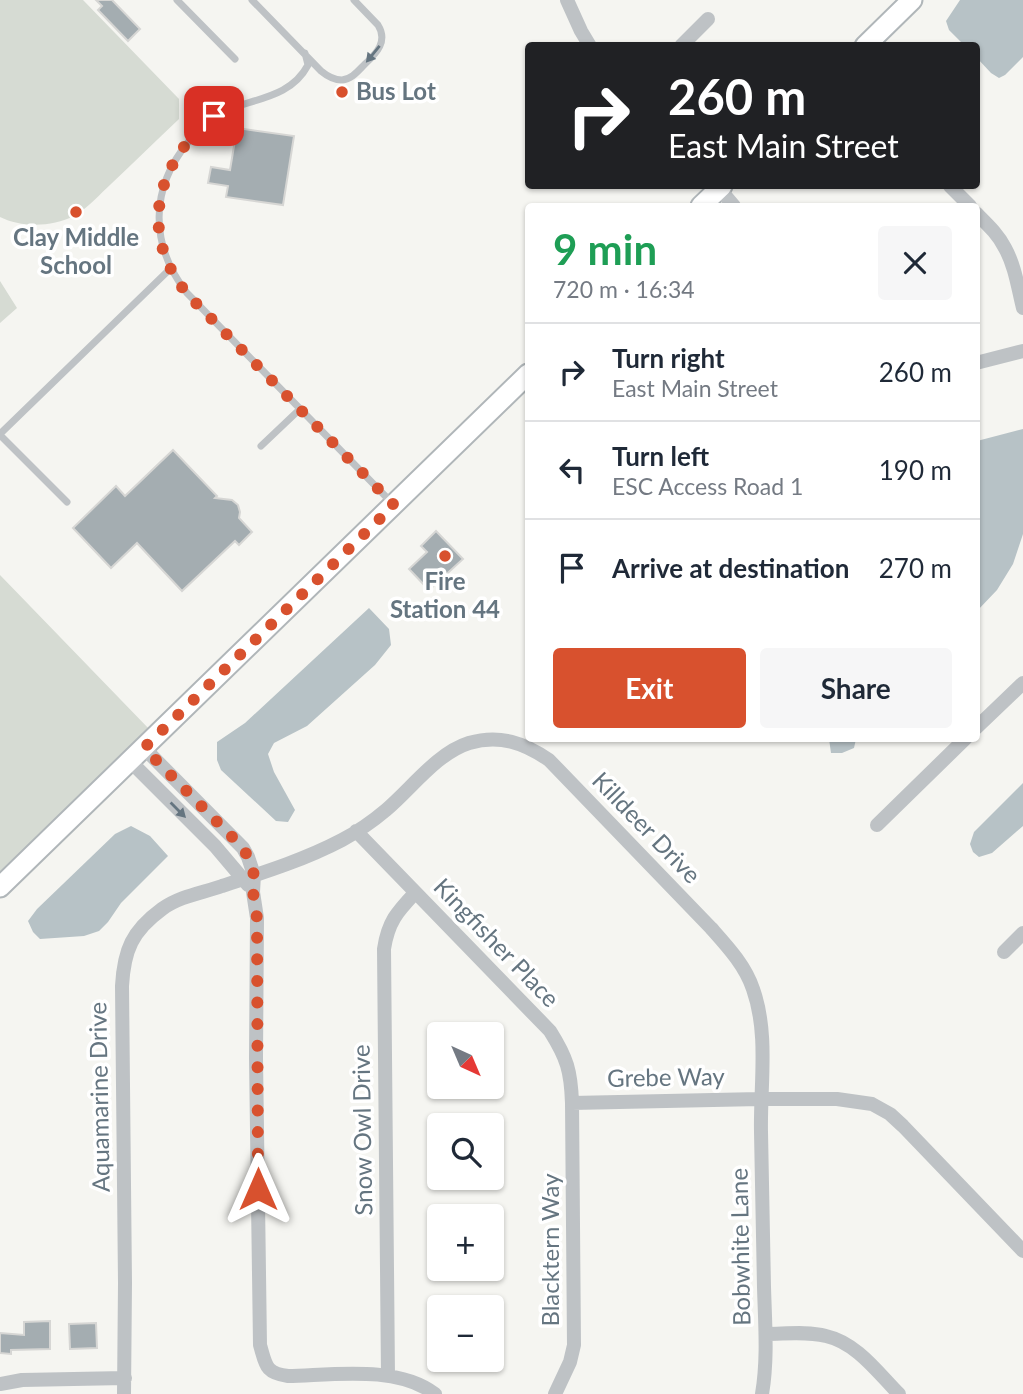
<!DOCTYPE html>
<meta charset="utf-8">
<style>
body{margin:0;font-family:Lato,sans-serif;background:#f6f6f7;color:#1f2937;height:100vh;display:flex;flex-direction:column;font-size:26px;white-space:nowrap}
*{box-sizing:border-box;margin:0}
p{font-size:23px;color:#747a83}
.icon{flex:none;width:38px;height:38px;fill:none;stroke:currentColor;stroke-width:2;stroke-linecap:round;stroke-linejoin:round}
.map{position:relative;flex:1;overflow:hidden}
.side{position:absolute;left:525px;top:203px;width:455px;height:539px;display:flex;flex-direction:column;background:#fff;border-radius:7px;box-shadow:0 2px 5px #0004}
.side>*{flex:none}
.banner{position:absolute;left:525px;top:42px;width:455px;height:147px;border-radius:7px;box-shadow:0 2px 5px #0004;background:#202124;color:#fff;overflow:hidden}
.needle{width:46px;rotate:136deg}
.fabs{position:absolute;left:427px;top:1022px;display:grid;gap:14px}
.fabs a{display:grid;place-items:center;width:77px;height:77px;border-radius:7px;background:#fff;box-shadow:0 2px 5px #0004;font-size:35px}
.pin{position:absolute;display:grid;place-items:center;width:60px;height:60px;color:#fff;margin:-30px;border-radius:14px;box-shadow:0 4px 10px #0006}
.me{position:absolute;width:77px;margin:-38px;rotate:0deg;stroke-linejoin:round;filter:drop-shadow(0 0 5px #0008)}
.turn{display:flex;align-items:center;gap:24px;height:147px;padding:0 28px;font-size:32px}
.turn .icon{width:91px;height:91px;stroke-width:2.5}
.turn b{display:block;font-size:49px;line-height:60px}
.round{display:grid;place-items:center;flex:none;width:74px;height:74px;border-radius:7px;background:#f6f6f7}
.overview{display:flex;align-items:center;justify-content:space-between;height:119px;padding:0 28px}
h1{font-size:42px;font-weight:700;line-height:52px;color:#1e9e55}
.primary-button{display:flex;gap:14px;margin-top:auto;padding:14px 28px}
.primary-button a{flex:1;height:80px;border-radius:7px;background:#d8512e;color:#fff;font-size:28px;font-weight:700;line-height:80px;text-align:center}
.primary-button a+a{background:#f6f6f7;color:#1f2937}
ul{padding:0;list-style:none}
li{display:flex;align-items:center;gap:21px;height:98px;padding:0 28px;border-top:2px solid #e0e1e3}
li div{flex:1}
li b{display:block;font-size:26px}
li em{font-style:normal}
.map>svg:first-child{display:block}
</style>
<div class="map">
<svg width="1023" height="1394" viewBox="0 0 1023 1394">
<rect width="100%" height="100%" fill="#f5f5f1"/>
<path fill="#d6dbd3" d="M0 0H83L179 99V119C156 141 134 162 111 184 100 194 88 208 74 216 52 227 22 228 0 217Z
M0 281 17 308 0 323Z
M0 575 150 730 0 875Z"/>
<path fill="#b7c2c6" d="M960 0H1023V57L1005 75 999 78 991 73 977 58 976 46 964 45 949 30 946 21Z
M1023 429V534L1013 564 997 590 977 611V441Z
M369 608 389 629 391 645 375 665 307 726 274 743 268 754 274 772 295 810 288 822 276 821 221 770 217 760V742L245 723Z
M829 739V738L856 739 854 748 842 753H831Z
M1023 783V826L992 853 979 857 973 852 970 844 974 832Z
M131 826 150 836 168 856 121 903 108 922 99 931 84 936 40 939 33 932 28 921 37 909 115 834Z"/>
<path fill="#a4adb1" stroke="#d6d6d4" stroke-width="2" d="M96 0H112L140 29 128 41 98 10 102 6Z
M237 128 294 136 283 205 226 197 228 186 208 183 211 167 230 170Z
M173 450 217 496 215 498 232 500 238 505 240 512 239 518 252 532 239 545 235 541 182 591 137 543 111 568 73 528 116 486 125 496Z
M436 531 463 559 429 590 409 569 427 552 421 546Z
M50 1321V1349L11 1350V1354L0 1353V1333L24 1335V1322Z
M96 1323 97 1348 70 1349 69 1324Z"/>
<g fill="none" stroke-linecap="round" stroke-linejoin="round">
<defs>
<path id="secondary" d="M865 46 912 0
M701 206 722 186
M0 887 528 374"/>
</defs>
<use href="#secondary" stroke="#b0b6b9" stroke-width="23"/>
<path stroke="#bec2c5" stroke-width="7" d="M177 0 235 59
M252 0 321 71C327 76 333 80 342 80 352 79 358 71 365 64 377 53 388 41 378 25L354 0
M305 53 308 65C289 101 247 98 216 115 205 121 197 131 189 141 150 188 149 244 187 293L393 504
M0 434 170 269
M0 435 67 502
M261 446 300 409"/>
<path stroke="#bec2c5" stroke-width="14" d="M567 0 581 31 590 46
M681 46 708 19
M717 186 734 206
M950 186 970 206
M976 213C987 224 998 234 1005 248 1015 266 1018 288 1023 308
M976 363 1023 351
M976 728 1023 683
M144 748 243 848 248 857 254 875 253 892 257 918 256 1058 260 1345C266 1365 265 1373 288 1376 333 1375 397 1365 435 1394
M130 761 215 846 248 885
M877 825 966 738
M356 831 550 1031C567 1058 571 1071 572 1103L574 1345 570 1362 555 1394
M1004 952 1023 933
M572 1103 760 1099H837L872 1104 890 1114 903 1126 1023 1251
M766 1334C785 1334 807 1331 826 1336 857 1343 878 1373 899 1394
M388 1376 384 949C388 922 397 912 415 893
M0 1384 22 1380 125 1378
M124 1394 125 1283 122 986C124 950 132 931 162 909 180 896 202 893 222 886 262 873 304 860 342 840 357 832 373 821 386 810 411 789 437 753 469 743 500 734 524 743 549 760L711 928C727 946 745 965 753 989 769 1034 760 1085 761 1132 762 1184 763 1236 764 1287 765 1323 768 1359 762 1394"/>
<use href="#secondary" stroke="#fff" stroke-width="19"/>
</g>
<defs><path id="oneway-solid" d="M-6-.8H1V-3.2L6.5 0L1 3.2V.8H-6Z" transform="scale(1.75)"/></defs>
<g fill="#657580">
<use href="#oneway-solid" transform="translate(373 54) rotate(129)"/>
<use href="#oneway-solid" transform="translate(178 810) rotate(45)"/>
</g>
<g fill="none" stroke-linecap="round" stroke-linejoin="round">
<path stroke="#d8512e" stroke-width="12" stroke-dasharray="0 21.6" d="M214 116C154 164 137 238 191 298L394 505 144 748 243 848 248 857 254 875 253 892 257 918 258 1189"/>
</g>
<g fill="#d8512e" stroke="#fff" stroke-width="2.5">
<circle cx="342" cy="92" r="7"/>
<circle cx="76" cy="212" r="7"/>
<circle cx="445" cy="556" r="7"/>
</g>
<g text-anchor="middle" stroke-width="7" stroke-linejoin="round" paint-order="stroke">
<g font-size="24" font-weight="bold" fill="#657580" stroke="#fff">
<text x="356" y="100" text-anchor="start">Bus Lot</text>
<text x="76" y="246">Clay Middle<tspan x="76" dy="28">School</tspan></text>
<text x="445" y="590">Fire<tspan x="445" dy="28">Station 44</tspan></text>
</g>
<g font-size="24" fill="#657580" stroke="#fff">
<text transform="translate(646 828) rotate(46)" y="8">Killdeer Drive</text>
<text transform="translate(496 943) rotate(46)" y="8">Kingfisher Place</text>
<text transform="translate(666 1078) rotate(-1)" y="8">Grebe Way</text>
<text transform="translate(100 1097) rotate(-91)" y="8">Aquamarine Drive</text>
<text transform="translate(363 1130) rotate(-91)" y="8">Snow Owl Drive</text>
<text transform="translate(741 1247) rotate(-91)" y="8">Bobwhite Lane</text>
<text transform="translate(551 1250) rotate(-90)" y="8">Blacktern Way</text>
</g>
</g>
</svg>
<div class="fabs">
<a><svg class="needle" viewBox="-14 -14 28 28"><path d="M0-13l5 13h-10z" fill="#e53935"/><path d="M0 13l5-13h-10z" fill="#747a83"/></svg></a>
<a><svg class="icon" aria-label="search" viewBox="0 0 24 24"><circle cx="10" cy="10" r="6"/><path d="M15 15l6 6"/></svg></a>
<a>+</a>
<a>−</a>
</div>
<div class="pin" style="left:214px;top:116px;background:#d93025"><svg class="icon" aria-label="arrive" viewBox="0 0 24 24"><path d="M6 21V4h12l-3 4 3 4H6"/></svg></div>
<svg class="me" style="left:258px;top:1189px" viewBox="-20 -20 40 40"><path d="M0-17L14 15 0 8-14 15z" fill="#d8512e" stroke="#fff" stroke-width="4"/></svg>
<div class="banner">
<div class="turn"><svg class="icon" aria-label="right" viewBox="0 0 24 24"><path d="M7 20v-9h11M14 6l5 5-5 5"/></svg><div><b>260 m</b>East Main Street</div></div>
</div>
<section class="side">
<div class="overview"><div><h1>9 min</h1><p>720 m · 16:34</p></div><a class="round"><svg class="icon" aria-label="close" viewBox="0 0 24 24"><path d="M6 6l12 12M18 6L6 18"/></svg></a></div>
<ul>
<li><svg class="icon" aria-label="right" viewBox="0 0 24 24"><path d="M7 20v-9h11M14 6l5 5-5 5"/></svg><div><b>Turn right</b><p>East Main Street</p></div><em>260 m</em></li>
<li><svg class="icon" aria-label="left" viewBox="0 0 24 24"><path d="M17 20v-9H6M10 6l-5 5 5 5"/></svg><div><b>Turn left</b><p>ESC Access Road 1</p></div><em>190 m</em></li>
<li><svg class="icon" aria-label="arrive" viewBox="0 0 24 24"><path d="M6 21V4h12l-3 4 3 4H6"/></svg><div><b>Arrive at destination</b></div><em>270 m</em></li>
</ul>
<div class="primary-button"><a>Exit</a><a>Share</a></div>
</section>
</div>
